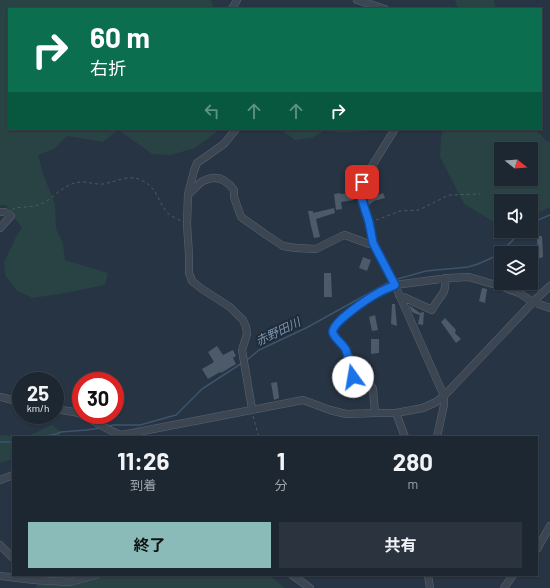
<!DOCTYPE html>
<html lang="ja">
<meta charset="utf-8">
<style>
body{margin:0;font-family:Barlow,"Noto Sans JP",sans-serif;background:#2a333e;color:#f1f3f6;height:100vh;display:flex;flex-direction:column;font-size:15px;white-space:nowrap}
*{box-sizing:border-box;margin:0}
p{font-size:13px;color:#a0a5ac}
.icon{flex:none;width:22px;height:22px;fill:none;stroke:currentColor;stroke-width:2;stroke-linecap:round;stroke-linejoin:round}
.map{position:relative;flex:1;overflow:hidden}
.side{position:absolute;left:12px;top:436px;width:526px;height:140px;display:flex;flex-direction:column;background:#1d2732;border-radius:0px;box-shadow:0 1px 3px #0004,0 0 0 1px #3b444d}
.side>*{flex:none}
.top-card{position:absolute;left:8px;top:8px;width:534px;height:122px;border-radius:0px;box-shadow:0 1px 3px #0004,0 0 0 1px #3b444d;background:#0b6e4f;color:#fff;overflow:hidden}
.needle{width:26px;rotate:107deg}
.fabs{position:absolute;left:494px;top:142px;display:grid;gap:8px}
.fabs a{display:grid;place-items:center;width:44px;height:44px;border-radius:0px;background:#1d2732;box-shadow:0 1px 3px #0004,0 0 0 1px #3b444d;font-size:20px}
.speed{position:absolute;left:12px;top:372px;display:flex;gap:8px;font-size:20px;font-weight:700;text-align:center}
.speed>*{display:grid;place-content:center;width:52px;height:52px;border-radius:50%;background:#1d2732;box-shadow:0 1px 3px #0004,0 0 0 1px #3b444d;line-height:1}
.speed small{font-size:10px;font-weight:400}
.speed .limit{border:6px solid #d22;background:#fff;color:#111}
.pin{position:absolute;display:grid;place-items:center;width:34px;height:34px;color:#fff;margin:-17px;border-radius:8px;box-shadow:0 2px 6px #0006}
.me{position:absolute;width:44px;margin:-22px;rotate:347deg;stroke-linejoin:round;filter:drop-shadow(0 0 3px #0008)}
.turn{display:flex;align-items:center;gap:14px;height:84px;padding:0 16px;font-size:18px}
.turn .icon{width:52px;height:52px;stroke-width:2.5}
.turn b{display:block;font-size:28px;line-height:34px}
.lanes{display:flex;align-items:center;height:38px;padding:0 16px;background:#0003;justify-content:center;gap:20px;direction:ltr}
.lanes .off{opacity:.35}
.eta{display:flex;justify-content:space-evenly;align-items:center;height:68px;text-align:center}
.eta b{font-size:24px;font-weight:700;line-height:28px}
.action{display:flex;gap:8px;margin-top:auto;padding:8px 16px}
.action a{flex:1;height:46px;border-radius:0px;background:#8bbbb9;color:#111;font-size:16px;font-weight:700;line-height:46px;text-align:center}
.action a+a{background:#2a333e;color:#f1f3f6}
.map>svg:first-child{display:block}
</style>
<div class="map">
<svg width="550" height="588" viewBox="0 0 550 588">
<rect width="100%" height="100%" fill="#273443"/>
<path fill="#294244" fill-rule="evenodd" d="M0 0H211L214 9H9V129H220L195 148 171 155 152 154 141 146 118 130 103 142 67 136 54 149 38 155 43 174 55 204 56 228 63 244 65 260 108 273 105 285 65 293 33 298 17 291 5 275 4 262 16 237 22 228 6 205H0Z
M455 0H494L496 9H458Z
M280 129H368V131L344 133 324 131 312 138 295 140Z
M443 129H534L538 131 545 140 550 142V207L531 217V201H501V223L494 222 464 204 440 157 441 138ZM501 149H531V179H501Z
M52 425 61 432 59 437H13V459L0 463V435L26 437Z
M60 575H269L285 588H35L42 576Z"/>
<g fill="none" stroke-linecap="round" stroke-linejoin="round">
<path stroke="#3e536c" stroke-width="1.5" d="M531 223 550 215
M394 280 426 271 468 267 478 264 494 257 511 242 521 231
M247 360 259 350 306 328 391 281
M108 426 114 425H140L176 415 202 389 242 363
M41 437 56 434 61 432 86 430 100 428
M0 442H13"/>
</g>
<path fill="#4c5a69" d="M340 193V194L354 193V200L341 202 342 209 336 210 334 194Z
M383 193 385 198 374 201 369 205 367 198 371 196 372 198Z
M334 208 335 213 316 219 320 237 314 238 311 226 308 211H313V213Z
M537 236H542L543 257 538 259Z
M363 257 371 260 367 271 359 268Z
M324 273H331L332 297H324Z
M482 288 487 289 485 303 479 301Z
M392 304H395L397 326 391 324Z
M409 305 420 313 424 312 423 325 418 324 420 314 419 315 412 312Z
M375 315 378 330 372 331 369 317Z
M445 318 456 330 455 333 461 339 456 343 441 322Z
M371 339H379V353L371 354Z
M217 346 223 355 233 350 236 356 233 358 236 364 221 373 220 372 208 379 202 369 214 362 208 352Z
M277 382 279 398 274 400 271 383Z"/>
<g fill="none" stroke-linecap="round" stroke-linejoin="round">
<defs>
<path id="minor" d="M357 0 385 9
M232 9 237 0
M236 129 224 144 197 163 194 171 188 194 187 224 189 255V273L192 281 202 289 230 307 243 320 246 327 247 334 242 350 252 409
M395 129 362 182 360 189 361 197 369 222 373 243 395 285 444 396V405L437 437
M189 194C193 190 198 184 203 181 216 174 226 179 234 190V197L241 217 265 234 283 246 296 248 316 249 342 236 345 235 369 244 373 243
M0 212H5L11 216 0 228
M399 295 432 310C439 295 447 296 445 278
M0 397 21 402
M55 409 74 412 81 414
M375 413 373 389C370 381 362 381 354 380L351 373V365L345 348 333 334V331L334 327 342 318 377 293 395 285 448 278 469 277 503 287 519 293 533 302 550 308
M396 413 405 437
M82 415C96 421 107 431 122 435L303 400 330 410 346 414 375 413H396L423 408 436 402 444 396 533 302 550 286
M0 480 13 475
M0 545 13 558
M537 549 550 526
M292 575 310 588
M428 575 430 588
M0 576 34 580 70 582 96 575
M504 588 513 575"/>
</defs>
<use href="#minor" stroke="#5a6470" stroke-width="8"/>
<path stroke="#485f60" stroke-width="1" stroke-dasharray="3 3" stroke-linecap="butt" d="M13 210 14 208C23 207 33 207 41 204 53 199 62 186 75 183 85 180 93 185 103 184 116 182 128 174 141 180 158 188 156 198 166 211 169 216 176 218 181 221
M376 220 400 211 419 210 449 195 480 194
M253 416 259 437"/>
<use href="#minor" stroke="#3c4653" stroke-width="7"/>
</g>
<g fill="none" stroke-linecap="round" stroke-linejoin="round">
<defs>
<path id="route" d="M353 377C351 373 352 369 351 365 350 360 347 355 346 350 343 344 335 339 333 333 330 323 369 298 378 293 383 290 389 288 395 285L373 243 369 222 361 197 360 189 362 182"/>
</defs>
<use href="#route" stroke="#114b97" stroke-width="10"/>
<use href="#route" stroke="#1a73e8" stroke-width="7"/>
</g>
<g text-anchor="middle" stroke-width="4" stroke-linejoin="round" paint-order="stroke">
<g font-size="12" font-style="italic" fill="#7a93ae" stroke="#202b38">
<text transform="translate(278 332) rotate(-26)" y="4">赤野田川</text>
</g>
</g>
</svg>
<div class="fabs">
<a><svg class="needle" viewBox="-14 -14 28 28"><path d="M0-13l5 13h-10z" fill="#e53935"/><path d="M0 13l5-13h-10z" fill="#a0a5ac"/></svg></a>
<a><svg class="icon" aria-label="sound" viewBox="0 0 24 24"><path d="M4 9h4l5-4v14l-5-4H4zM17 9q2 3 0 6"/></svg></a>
<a><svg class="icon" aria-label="layers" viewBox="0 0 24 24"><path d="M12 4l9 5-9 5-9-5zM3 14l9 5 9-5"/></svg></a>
</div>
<div class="speed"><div>25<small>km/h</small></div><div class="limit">30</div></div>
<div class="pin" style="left:362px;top:182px;background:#d93025"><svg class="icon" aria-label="arrive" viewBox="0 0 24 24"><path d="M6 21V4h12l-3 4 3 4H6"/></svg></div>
<svg class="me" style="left:353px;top:377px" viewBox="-20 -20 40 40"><circle r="19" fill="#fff"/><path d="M0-13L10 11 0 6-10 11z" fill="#1a73e8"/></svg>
<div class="top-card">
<div class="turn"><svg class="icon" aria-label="right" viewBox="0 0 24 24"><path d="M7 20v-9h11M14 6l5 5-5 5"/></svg><div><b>60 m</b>右折</div></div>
<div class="lanes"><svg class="icon off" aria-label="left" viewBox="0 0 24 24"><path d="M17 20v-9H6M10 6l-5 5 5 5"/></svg><svg class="icon off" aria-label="ahead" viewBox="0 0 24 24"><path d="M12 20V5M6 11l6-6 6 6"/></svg><svg class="icon off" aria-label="ahead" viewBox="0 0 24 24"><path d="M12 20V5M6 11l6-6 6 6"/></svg><svg class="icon" aria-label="right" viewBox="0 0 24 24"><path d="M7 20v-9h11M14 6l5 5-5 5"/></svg></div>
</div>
<section class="side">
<div class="eta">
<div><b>11:26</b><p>到着</p></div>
<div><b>1</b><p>分</p></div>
<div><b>280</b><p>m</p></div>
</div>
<div class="action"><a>終了</a><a>共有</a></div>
</section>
</div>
